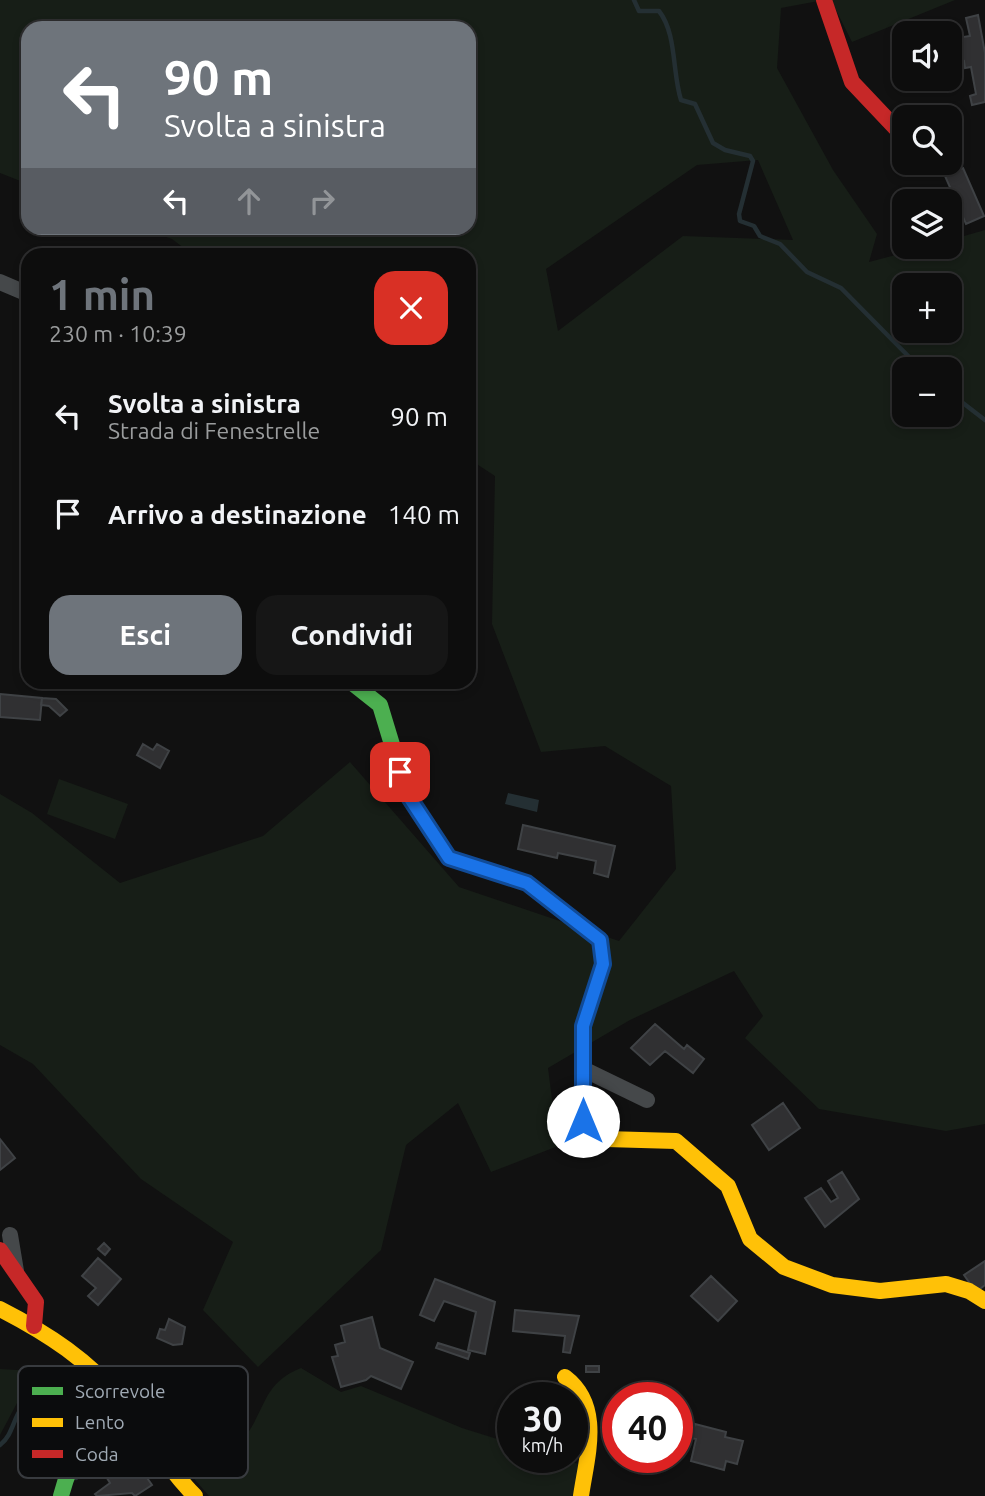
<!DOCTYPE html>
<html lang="it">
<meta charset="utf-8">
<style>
body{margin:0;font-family:Ubuntu,sans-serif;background:#161616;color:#f1f3f6;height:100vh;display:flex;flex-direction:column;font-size:26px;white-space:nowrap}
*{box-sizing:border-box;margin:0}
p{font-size:23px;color:#9a9c9d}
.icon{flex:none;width:38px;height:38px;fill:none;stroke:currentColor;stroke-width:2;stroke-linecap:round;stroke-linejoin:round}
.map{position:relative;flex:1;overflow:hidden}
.sheet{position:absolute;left:21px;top:248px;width:455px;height:441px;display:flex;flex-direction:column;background:#0d0d0d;border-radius:21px;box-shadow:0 4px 10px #0003,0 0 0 2px #2d2d2e}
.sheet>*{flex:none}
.guide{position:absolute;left:21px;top:21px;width:455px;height:214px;border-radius:21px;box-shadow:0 4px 10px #0003,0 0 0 2px #2d2d2e;background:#6e747b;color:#fff;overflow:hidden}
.controls{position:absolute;left:892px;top:21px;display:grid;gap:14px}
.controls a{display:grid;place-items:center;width:70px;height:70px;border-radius:14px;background:#0d0d0d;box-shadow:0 4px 10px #0003,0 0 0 2px #2d2d2e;font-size:35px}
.speed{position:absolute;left:497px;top:1382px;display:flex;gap:14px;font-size:35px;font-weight:700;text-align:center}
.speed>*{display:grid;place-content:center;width:91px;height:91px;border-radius:50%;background:#0d0d0d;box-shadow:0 4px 10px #0003,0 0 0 2px #2d2d2e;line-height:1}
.speed small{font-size:18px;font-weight:400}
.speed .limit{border:10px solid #d22;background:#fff;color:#111}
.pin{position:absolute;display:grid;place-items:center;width:60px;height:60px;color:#fff;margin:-30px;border-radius:14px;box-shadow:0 4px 10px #0006}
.me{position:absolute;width:77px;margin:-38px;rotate:0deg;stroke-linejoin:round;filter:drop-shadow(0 0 5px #0008)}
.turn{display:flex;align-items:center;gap:24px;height:147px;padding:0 28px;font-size:32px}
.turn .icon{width:91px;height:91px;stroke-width:2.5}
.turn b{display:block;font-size:49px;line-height:60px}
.lanes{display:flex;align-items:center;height:66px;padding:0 28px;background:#0003;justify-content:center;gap:35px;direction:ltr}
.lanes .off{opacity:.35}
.round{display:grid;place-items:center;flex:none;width:74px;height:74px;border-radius:21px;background:#161616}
.summary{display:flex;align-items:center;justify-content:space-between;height:119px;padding:0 28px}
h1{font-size:42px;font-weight:700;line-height:52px;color:#6e747b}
.button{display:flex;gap:14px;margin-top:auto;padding:14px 28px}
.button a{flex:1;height:80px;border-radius:21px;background:#6e747b;color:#fff;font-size:28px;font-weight:700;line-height:80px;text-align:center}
.button a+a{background:#161616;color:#f1f3f6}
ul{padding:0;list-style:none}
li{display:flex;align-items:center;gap:21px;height:98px;padding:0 28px}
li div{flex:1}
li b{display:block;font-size:26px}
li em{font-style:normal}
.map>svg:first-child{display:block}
</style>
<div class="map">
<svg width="985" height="1496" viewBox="0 0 985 1496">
<rect width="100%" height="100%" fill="#111"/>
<path fill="#171e17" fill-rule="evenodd" d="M0 0H824L781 8 777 68 833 170 877 234 869 262 926 247H950V240L985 230V1124L946 1131 819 1109 745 1038 763 1016 734 971 630 1020 548 1068 558 1146 491 1172 458 1103 406 1145 381 1250 258 1367 203 1310 233 1242 141 1179 33 1064 0 1045V794L32 813 120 883 263 836 350 762 459 887 619 941 676 869 671 786 605 746 541 752 492 624 495 476 469 459V256L193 255 172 239 141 228H469V28H28V184L0 173ZM758 160 793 240 683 236 558 331 546 269 697 165ZM905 285H950V331H905ZM905 369H950V415H905Z
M831 0H955L852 42Z
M59 779 128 804 115 839 47 814Z
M301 1368 341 1392 361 1386 462 1428 513 1444V1458H558L579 1464 576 1496H209L190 1474C212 1466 233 1454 247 1434 267 1405 264 1383 301 1368Z
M0 1369 34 1371 0 1435Z"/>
<path fill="#242f33" d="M508 793 539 800 537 812 505 804Z"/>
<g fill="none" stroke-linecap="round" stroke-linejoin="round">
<path stroke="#242f33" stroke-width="4.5" d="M634 0 639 11H659C677 34 672 72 681 100L695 104 713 143 725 150 750 156 753 161 739 214 740 221 754 226 760 236 780 244 807 272 841 288 921 369
M950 393 985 420
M0 1445C13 1435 13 1418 23 1406 42 1385 80 1406 89 1427
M76 1478 89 1451"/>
</g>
<path fill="#303032" stroke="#3f4245" stroke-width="2" d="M978 15 985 53V102L972 105 970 96 976 94 971 67 965 68 964 61 950 64V39L970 36 966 18Z
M963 168 984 216 966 224 945 176Z
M0 694 42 698 40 720 0 717Z
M42 698 56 699 67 710 60 716 49 706 41 705Z
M143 744 153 750 157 744 169 751 160 768 137 755Z
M523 825 615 846 608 877 594 873 596 861 558 853 557 858 518 849Z
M655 1024 684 1049 687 1045 704 1059 693 1073 665 1051 650 1065 631 1048Z
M783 1103 800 1128 769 1150 752 1125Z
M0 1139 15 1158 0 1170Z
M842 1172 859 1199 825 1227 805 1198 821 1188 831 1202 838 1198 828 1181Z
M104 1243 110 1249 105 1255 98 1249Z
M98 1258 121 1279 98 1305 88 1296 96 1288 82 1276Z
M985 1261V1285L976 1292 964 1275Z
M711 1276 737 1301 718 1321 691 1296Z
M435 1279 495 1302 485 1354 468 1350 476 1312 444 1301 434 1321 420 1315Z
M515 1310 579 1316 570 1353 563 1352 565 1336 513 1331Z
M372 1317 380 1348 413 1362 401 1389 371 1376 366 1380 341 1387 332 1357 338 1356 335 1345 345 1342 341 1326Z
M169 1319 185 1327 182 1344 173 1345 157 1338 160 1329 165 1330Z
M438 1343 470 1353 468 1359 436 1348Z
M586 1366H599V1372H586Z
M695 1424 726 1432 725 1437 743 1441 737 1464 726 1461 724 1470 691 1461 696 1439 691 1438Z
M138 1465 152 1485 135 1496 132 1493 97 1496 95 1494 110 1483 107 1478 119 1470 123 1475Z"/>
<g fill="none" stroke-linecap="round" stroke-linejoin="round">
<path stroke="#45484a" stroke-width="16" d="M0 282 28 294
M583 1069 647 1100
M10 1235 16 1271"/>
<path stroke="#4caf50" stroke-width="16" d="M351 682 380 705 407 794 449 858 527 883 600 940 603 964 583 1026V1060
M61 1496C71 1456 91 1428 123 1402"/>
<path stroke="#ffc107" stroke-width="16" d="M583 1060V1121L606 1139 676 1141 728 1186 750 1239 784 1267 832 1285 880 1291 946 1284 969 1291 985 1301
M0 1309C47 1333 90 1361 123 1402 148 1433 167 1468 195 1496
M565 1377C603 1406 587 1455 581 1496"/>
<path stroke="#c62828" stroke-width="16" d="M824 0 852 82 905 138
M0 1250 36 1302 34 1326"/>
</g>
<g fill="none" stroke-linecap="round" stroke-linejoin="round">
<defs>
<path id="route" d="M400 772 407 794 449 858 527 883 600 940 603 964 583 1026V1121"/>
</defs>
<use href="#route" stroke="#114b97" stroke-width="18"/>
<use href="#route" stroke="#1a73e8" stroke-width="12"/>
</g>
<rect x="18" y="1366" width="230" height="112" rx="10" fill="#0b0c0d" stroke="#383b3f" stroke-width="2"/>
<rect x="32" y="1387" width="31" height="8" fill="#4caf50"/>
<rect x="32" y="1418" width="31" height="9" fill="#ffc107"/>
<rect x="32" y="1450" width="31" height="8" fill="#c62828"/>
<g font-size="19" fill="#a0aab4">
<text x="75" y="1398">Scorrevole</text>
<text x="75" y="1429">Lento</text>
<text x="75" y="1461">Coda</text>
</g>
</svg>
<div class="controls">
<a><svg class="icon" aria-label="sound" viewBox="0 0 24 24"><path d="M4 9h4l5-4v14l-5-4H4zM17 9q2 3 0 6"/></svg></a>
<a><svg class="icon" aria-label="search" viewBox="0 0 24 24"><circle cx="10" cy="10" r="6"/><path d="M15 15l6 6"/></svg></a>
<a><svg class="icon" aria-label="layers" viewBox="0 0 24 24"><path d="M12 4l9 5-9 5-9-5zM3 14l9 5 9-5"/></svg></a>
<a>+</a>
<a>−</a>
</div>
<div class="speed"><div>30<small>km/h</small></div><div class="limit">40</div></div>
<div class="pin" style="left:400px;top:772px;background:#d93025"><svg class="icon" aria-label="arrive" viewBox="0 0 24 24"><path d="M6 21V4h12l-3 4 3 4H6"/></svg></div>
<svg class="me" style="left:583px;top:1121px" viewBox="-20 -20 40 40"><circle r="19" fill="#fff"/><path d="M0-13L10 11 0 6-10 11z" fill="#1a73e8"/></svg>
<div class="guide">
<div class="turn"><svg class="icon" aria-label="left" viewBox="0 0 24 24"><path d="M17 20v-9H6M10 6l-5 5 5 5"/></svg><div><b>90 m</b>Svolta a sinistra</div></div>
<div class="lanes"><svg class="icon" aria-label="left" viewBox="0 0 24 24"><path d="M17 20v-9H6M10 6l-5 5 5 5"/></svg><svg class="icon off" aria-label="ahead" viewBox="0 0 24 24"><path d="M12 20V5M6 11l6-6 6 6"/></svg><svg class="icon off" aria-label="right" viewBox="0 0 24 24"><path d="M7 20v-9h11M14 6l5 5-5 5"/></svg></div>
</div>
<section class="sheet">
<div class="summary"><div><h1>1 min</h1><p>230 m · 10:39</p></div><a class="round" style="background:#d93025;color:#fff"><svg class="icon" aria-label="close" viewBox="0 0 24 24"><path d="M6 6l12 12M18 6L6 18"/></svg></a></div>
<ul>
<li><svg class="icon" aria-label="left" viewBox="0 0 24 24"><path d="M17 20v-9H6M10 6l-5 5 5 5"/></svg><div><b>Svolta a sinistra</b><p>Strada di Fenestrelle</p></div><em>90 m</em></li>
<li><svg class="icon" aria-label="arrive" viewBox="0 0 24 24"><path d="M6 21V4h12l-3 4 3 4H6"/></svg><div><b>Arrivo a destinazione</b></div><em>140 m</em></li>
</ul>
<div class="button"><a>Esci</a><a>Condividi</a></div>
</section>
</div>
